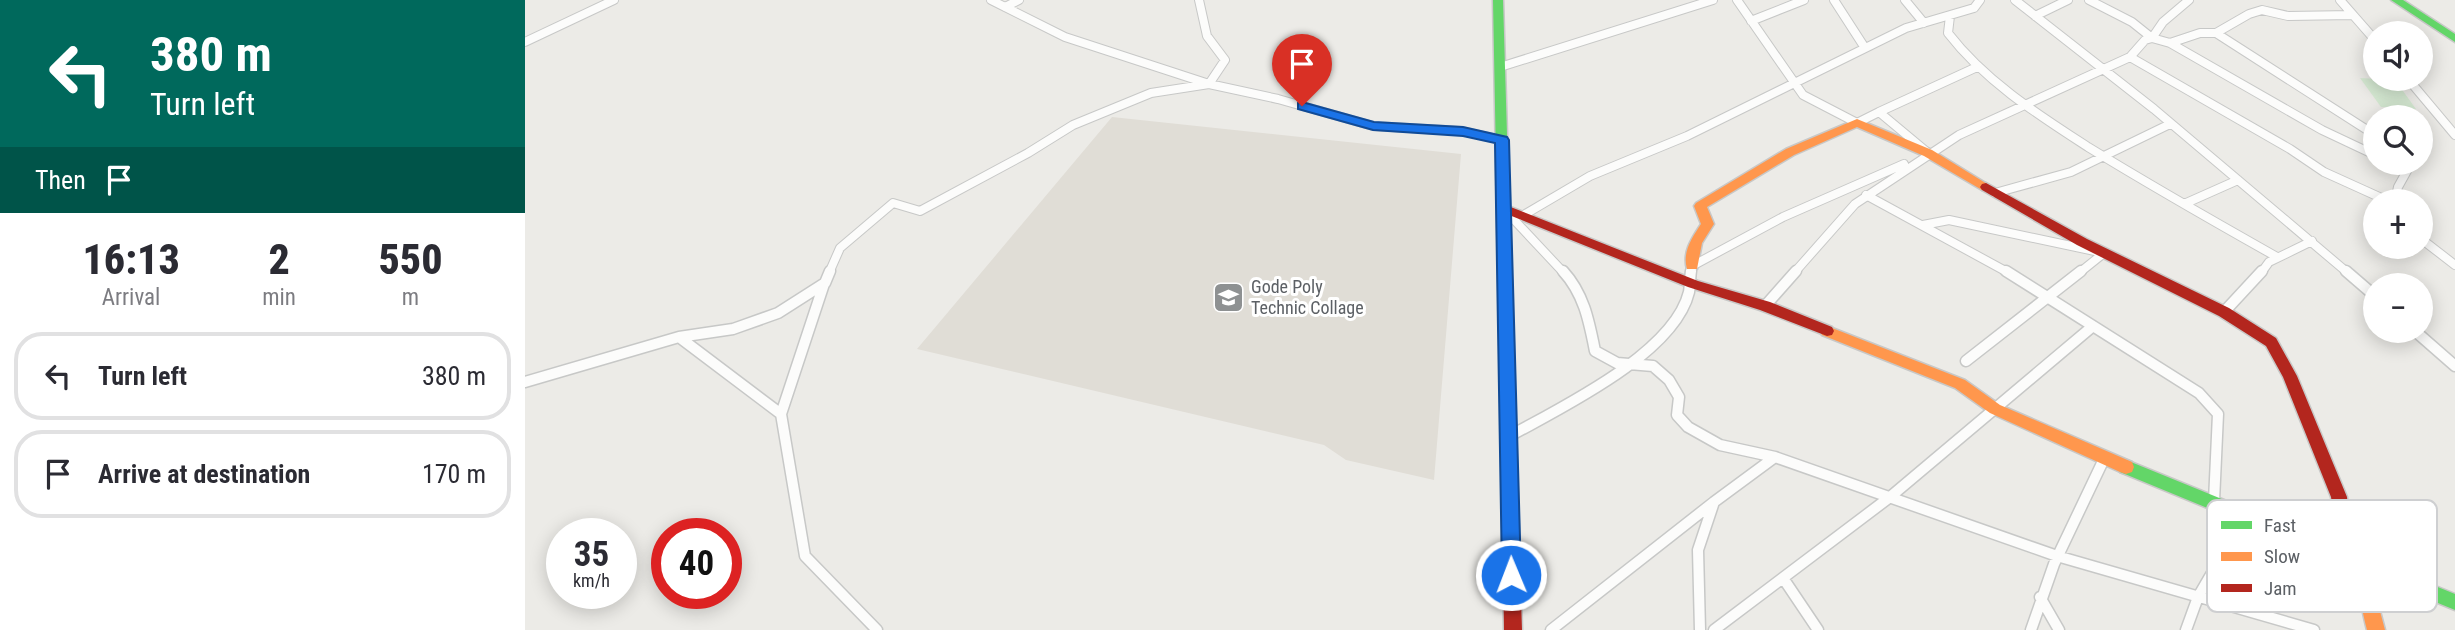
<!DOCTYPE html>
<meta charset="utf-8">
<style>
body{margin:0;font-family:"Roboto Condensed",sans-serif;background:#f2f2f3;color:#2b2b33;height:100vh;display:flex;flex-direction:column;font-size:26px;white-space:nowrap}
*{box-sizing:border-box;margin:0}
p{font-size:23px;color:#7c7c81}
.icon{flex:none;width:38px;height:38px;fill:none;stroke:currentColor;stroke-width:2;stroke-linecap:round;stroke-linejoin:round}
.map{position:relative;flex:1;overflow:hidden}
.panel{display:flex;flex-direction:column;background:#fff;width:525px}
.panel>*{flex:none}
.hud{background:#00695c;color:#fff;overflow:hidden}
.buttons{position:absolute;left:1838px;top:21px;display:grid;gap:14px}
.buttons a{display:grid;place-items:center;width:70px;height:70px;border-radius:50%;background:#fff;box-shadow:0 4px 18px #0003;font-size:35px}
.speed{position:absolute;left:21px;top:518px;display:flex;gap:14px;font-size:35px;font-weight:700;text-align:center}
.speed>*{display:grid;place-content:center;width:91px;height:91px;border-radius:50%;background:#fff;box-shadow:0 4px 18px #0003;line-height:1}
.speed small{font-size:18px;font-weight:400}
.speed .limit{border:10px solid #d22;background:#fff;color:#111}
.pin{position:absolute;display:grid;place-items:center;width:60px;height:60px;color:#fff;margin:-72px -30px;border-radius:50% 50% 50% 0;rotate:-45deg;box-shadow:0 0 7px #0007}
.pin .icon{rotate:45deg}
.me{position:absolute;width:77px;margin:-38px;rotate:359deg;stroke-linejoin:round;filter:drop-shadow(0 0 5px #0008)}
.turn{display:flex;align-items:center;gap:24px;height:147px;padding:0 35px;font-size:32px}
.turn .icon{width:91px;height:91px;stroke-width:2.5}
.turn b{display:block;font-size:49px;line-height:60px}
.then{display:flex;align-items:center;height:66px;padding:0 35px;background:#0003;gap:14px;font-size:26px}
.eta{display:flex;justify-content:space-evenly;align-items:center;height:119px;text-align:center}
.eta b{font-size:42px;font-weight:800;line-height:49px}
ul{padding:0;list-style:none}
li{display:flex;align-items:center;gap:21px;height:88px;margin:0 14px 10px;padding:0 21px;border:4px solid #e1e1e2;border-radius:28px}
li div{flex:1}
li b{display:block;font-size:26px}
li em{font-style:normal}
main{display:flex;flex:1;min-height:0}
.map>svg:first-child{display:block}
</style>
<main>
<section class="panel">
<div class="hud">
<div class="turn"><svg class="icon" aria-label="left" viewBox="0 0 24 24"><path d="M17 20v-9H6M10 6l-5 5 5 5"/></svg><div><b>380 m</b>Turn left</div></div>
<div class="then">Then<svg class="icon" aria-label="arrive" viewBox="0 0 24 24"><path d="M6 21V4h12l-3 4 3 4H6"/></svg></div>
</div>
<div class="eta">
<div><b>16:13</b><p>Arrival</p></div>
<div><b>2</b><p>min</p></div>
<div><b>550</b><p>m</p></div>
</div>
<ul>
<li><svg class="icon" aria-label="left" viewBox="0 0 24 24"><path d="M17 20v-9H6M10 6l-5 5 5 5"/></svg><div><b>Turn left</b></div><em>380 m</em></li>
<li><svg class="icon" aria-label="arrive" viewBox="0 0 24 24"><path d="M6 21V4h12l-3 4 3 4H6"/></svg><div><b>Arrive at destination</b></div><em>170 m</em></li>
</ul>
</section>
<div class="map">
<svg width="1930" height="630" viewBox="0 0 1930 630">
<rect width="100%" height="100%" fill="#ecebe7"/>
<path fill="#e0ddd6" d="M587 117 936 154 909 480 821 460 799 445 392 349Z"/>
<path fill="#d5e9d2" d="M1835 78 1870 80 1891 109 1856 107Z"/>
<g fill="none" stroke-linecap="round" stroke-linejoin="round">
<defs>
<path id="street-far1" d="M466 0 540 37 684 84 753 99 848 126 938 131 977 140
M1212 0 1278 95 1332 123 1354 112
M1309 0 1340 48
M1380 0 1399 23
M1490 0 1629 109 1823 273
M1564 0 1607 22 1627 38 1638 22 1664 0
M1815 0 1850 40
M480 7 494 0
M1425 16 1423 33C1460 81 1512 114 1563 147 1625 185 1688 221 1752 257
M1510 16 1543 0
M1226 21 1279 0
M1691 33 1724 14 1737 10 1763 16 1828 15
M0 42 89 0
M1645 43 1797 130 1850 155
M1605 57 1765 149 1799 172 1863 201
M975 67 1188 0
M1883 79 1930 135
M1402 152 1354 112 1452 67
M1470 193 1546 172 1645 124
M1341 195 1484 273
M1870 201 1873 187 1883 169 1879 163
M1659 204 1713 180
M978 208 1039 273
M997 216 1065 176 1162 136 1381 28 1449 8 1455 0
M1398 225 1424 220 1579 253 1554 273
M1895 238 1930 265
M304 273 315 248 368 203 395 211 503 153 548 125 626 93 684 84 700 60 682 36 674 0
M1166 273 1167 266 1258 217 1379 164
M1269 273 1330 204 1434 135 1605 57 1620 40 1627 38 1645 43 1675 33H1691L1850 135
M1736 273 1744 262 1787 241"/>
<path id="street" d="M1038 271C1059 294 1064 321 1070 351L1092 363 1128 366 1144 380 1154 397 1152 415 1163 427 1195 445 1250 457 1532 556 1789 630
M1481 271 1674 393 1693 414 1689 501 1701 520 1698 554 1673 597 1661 630
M1821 271 1850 296
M299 284 256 414 280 556 352 630
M1240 306 1271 271
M1699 312 1737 271
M1890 331 1930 366
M154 337 256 414
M1441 361 1556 271
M0 382 154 337 208 329 253 313 300 283 305 271
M983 437C1035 408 1149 354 1164 292 1165 286 1165 278 1166 271
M1258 578 1293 630
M1515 597 1534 630
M1026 630 1189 502
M1175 630 1173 550 1189 502 1250 457
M1189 630 1365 497 1568 326
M1506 630 1529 564 1579 459"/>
<path id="fast" d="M968 0H978L989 373 987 377H977L975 373Z
M1866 0H1878L1930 34V42Z
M1601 460 1930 594V610L1595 472 1593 467 1595 462Z"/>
<path id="slow" d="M1332 119 1407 150 1467 187 1465 190H1457L1399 156 1332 127 1269 155 1182 207 1189 224 1177 243 1172 269H1162C1157 252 1167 238 1176 224L1169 206 1171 203 1261 149Z
M1302 326 1440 380 1475 405 1607 462 1609 467 1607 472 1601 474 1595 472 1465 413 1430 388 1297 335 1295 331 1297 327Z
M1815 503 1821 505 1826 536 1843 566 1860 630H1842C1837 611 1834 590 1828 571 1821 551 1798 529 1809 505Z"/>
<path id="jam" d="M1461 183 1562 239 1704 308 1751 338 1772 376 1822 497 1823 510 1821 515 1815 517 1809 515 1806 497 1758 377 1741 346 1694 316 1552 245 1457 190 1455 187 1457 184Z
M978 204 1173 281 1245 302 1307 327 1309 331 1307 335 1302 336 1235 310 1163 287 974 211 972 208Z
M982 367 987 369 989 373 997 630H979L975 373 977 369Z"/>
</defs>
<use href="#street-far1" stroke="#c7c8c7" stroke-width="10"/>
<use href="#street" stroke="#c7c8c7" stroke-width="13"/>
<use href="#fast" stroke="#c8c8c7" stroke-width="3"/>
<use href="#slow" stroke="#c8c8c7" stroke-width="3"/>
<use href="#jam" stroke="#c8c8c7" stroke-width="3"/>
<use href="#street-far1" stroke="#fcfcfb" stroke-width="8"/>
<use href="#street" stroke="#fcfcfb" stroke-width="10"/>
<use href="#fast" fill="#63d668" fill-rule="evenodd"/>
<use href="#slow" fill="#ff974d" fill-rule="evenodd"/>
<use href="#jam" fill="#b3261e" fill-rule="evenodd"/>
</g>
<path fill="#1a73e8" stroke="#114b97" stroke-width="2" d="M777 102 849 122 938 127 982 137 984 140 996 575 993 581 986 584 979 581 977 575 970 143 938 136 848 130 773 109V103Z"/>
<defs>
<symbol id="school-square" viewBox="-11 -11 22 22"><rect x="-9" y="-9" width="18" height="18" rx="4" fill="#8e9192" stroke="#fff"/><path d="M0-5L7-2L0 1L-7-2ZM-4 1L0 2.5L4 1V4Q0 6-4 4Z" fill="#fff"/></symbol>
</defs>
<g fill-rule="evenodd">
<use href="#school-square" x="686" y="280" width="35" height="35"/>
</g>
<g text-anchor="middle" stroke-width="6" stroke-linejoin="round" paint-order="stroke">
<g font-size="18" fill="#5c6065" stroke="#fff" text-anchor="start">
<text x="726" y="293">Gode Poly<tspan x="726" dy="21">Technic Collage</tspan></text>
</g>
</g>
<rect x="1682" y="500" width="230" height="112" rx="10" fill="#fff" stroke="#cecfd1" stroke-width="2"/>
<rect x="1696" y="521" width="31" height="8" fill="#63d668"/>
<rect x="1696" y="552" width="31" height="9" fill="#ff974d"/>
<rect x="1696" y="584" width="31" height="8" fill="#b3261e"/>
<g font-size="19" fill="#5c6065">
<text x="1739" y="532">Fast</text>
<text x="1739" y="563">Slow</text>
<text x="1739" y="595">Jam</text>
</g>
</svg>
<div class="buttons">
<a><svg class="icon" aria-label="sound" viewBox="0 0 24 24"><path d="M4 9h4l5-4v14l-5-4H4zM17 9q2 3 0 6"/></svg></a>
<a><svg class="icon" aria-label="search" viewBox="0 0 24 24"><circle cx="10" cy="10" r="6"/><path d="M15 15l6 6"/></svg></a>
<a>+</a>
<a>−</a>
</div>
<div class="speed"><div>35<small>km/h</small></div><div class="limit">40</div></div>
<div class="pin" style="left:777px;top:106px;background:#d93025"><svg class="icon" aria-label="arrive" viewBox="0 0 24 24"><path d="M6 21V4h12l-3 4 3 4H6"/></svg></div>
<svg class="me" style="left:986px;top:575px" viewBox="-20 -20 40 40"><circle r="17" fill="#1a73e8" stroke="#fff" stroke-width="3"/><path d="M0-11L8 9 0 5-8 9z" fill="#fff"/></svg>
</div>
</main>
